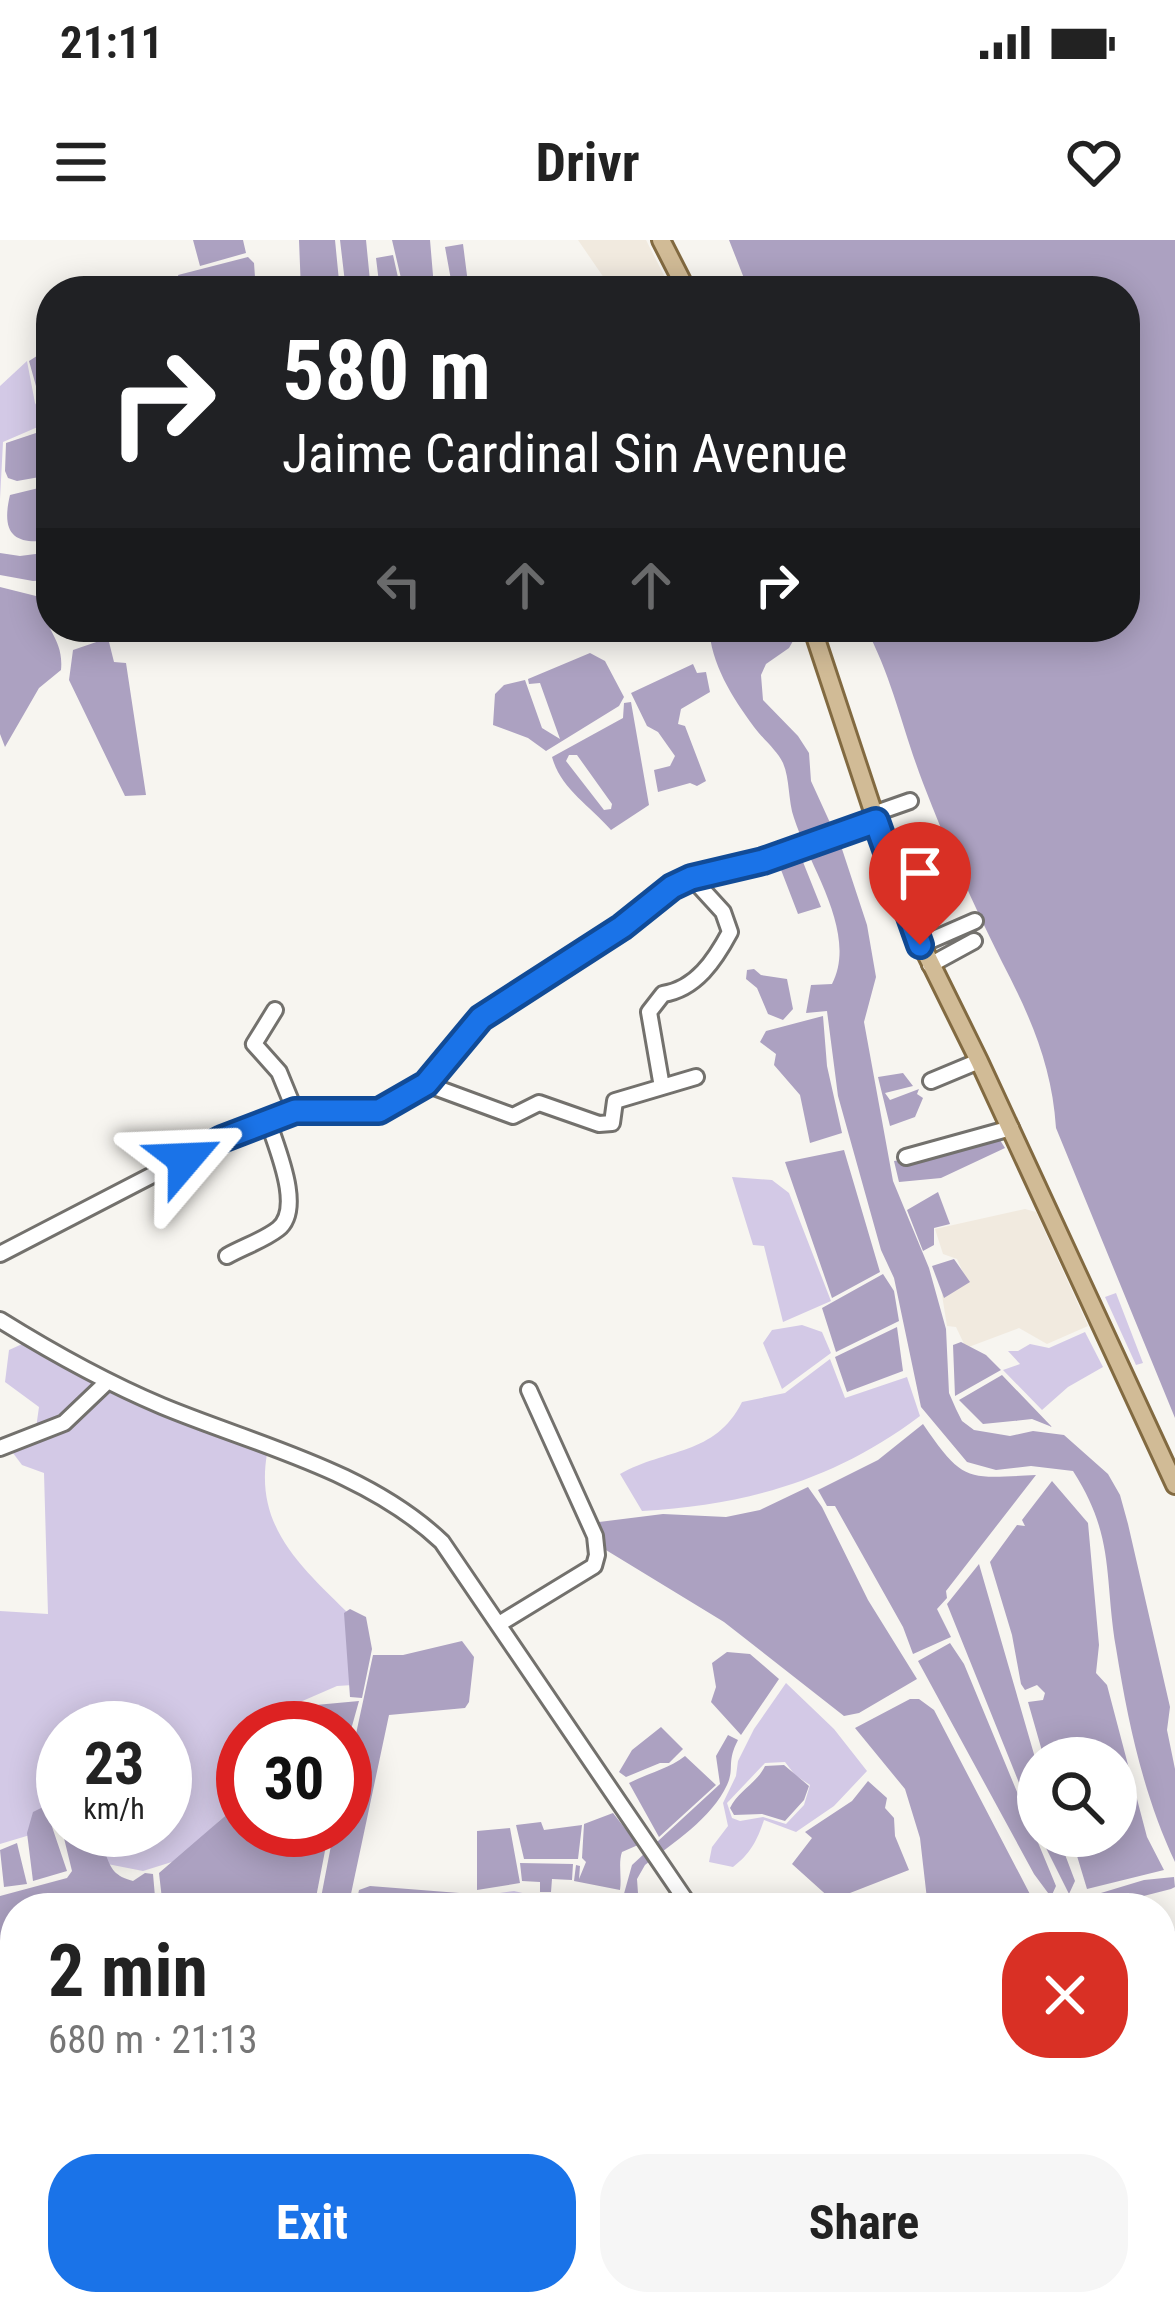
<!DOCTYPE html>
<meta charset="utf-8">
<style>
body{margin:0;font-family:"Roboto Condensed",sans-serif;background:#f6f6f6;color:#222;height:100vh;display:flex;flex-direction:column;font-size:45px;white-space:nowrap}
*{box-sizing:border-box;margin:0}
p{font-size:39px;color:#767676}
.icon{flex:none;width:66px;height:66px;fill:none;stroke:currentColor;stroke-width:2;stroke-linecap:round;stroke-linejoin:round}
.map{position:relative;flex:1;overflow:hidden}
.drawer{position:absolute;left:0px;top:1653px;width:1176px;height:423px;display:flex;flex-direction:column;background:#fff;border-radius:48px 48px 0 0;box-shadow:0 6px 30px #0003}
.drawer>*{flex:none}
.banner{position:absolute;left:36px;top:36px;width:1104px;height:366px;border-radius:48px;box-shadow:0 6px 30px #0003;background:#202124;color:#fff;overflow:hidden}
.controls{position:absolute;left:1017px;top:1497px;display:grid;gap:24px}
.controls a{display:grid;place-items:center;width:120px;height:120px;border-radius:50%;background:#fff;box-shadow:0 6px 30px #0003;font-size:60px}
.speed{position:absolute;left:36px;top:1461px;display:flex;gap:24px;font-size:60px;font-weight:700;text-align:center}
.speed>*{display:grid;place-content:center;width:156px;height:156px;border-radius:50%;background:#fff;box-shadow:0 6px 30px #0003;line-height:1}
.speed small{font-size:30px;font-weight:400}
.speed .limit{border:18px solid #d22;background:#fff;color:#111}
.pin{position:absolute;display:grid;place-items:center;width:102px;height:102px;color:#fff;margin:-123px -51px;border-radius:50% 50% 50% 0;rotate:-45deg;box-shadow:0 0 12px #0007}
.pin .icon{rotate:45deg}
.me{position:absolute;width:132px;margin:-66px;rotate:64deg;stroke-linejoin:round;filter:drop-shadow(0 0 9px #0008)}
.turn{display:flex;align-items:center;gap:42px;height:252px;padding:0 48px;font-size:54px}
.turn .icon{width:156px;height:156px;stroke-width:2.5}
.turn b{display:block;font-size:84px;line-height:102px}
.lanes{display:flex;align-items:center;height:114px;padding:0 48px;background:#0003;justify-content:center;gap:60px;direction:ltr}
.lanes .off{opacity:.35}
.round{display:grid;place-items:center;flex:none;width:126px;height:126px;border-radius:48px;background:#f6f6f6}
.head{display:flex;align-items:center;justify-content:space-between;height:204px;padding:0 48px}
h1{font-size:72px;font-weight:700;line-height:90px}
.button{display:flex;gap:24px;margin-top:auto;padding:24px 48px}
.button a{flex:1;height:138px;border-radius:48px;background:#1a73e8;color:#fff;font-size:48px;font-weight:700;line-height:138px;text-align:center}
.button a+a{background:#f6f6f6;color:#222}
.status{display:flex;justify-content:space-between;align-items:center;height:84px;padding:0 60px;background:#fff;direction:ltr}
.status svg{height:33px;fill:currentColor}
header{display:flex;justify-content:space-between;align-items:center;height:156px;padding:0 48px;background:#fff;font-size:54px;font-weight:700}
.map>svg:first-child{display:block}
</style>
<div class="status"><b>21:11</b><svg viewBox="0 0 49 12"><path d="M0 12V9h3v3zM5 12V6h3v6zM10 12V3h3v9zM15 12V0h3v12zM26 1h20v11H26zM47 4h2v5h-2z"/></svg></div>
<header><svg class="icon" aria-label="menu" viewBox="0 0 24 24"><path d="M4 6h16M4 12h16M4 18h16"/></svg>Drivr<svg class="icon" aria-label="heart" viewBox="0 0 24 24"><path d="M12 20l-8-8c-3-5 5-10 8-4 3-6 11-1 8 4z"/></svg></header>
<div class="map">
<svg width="1175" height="2074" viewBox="0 0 1175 2074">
<rect width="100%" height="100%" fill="#f7f5f0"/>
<path fill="#f1eadf" d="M578 0H646L672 51H613Z
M1025 969 1036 972 1088 1086 1047 1104 1019 1088 966 1108 956 1087 947 1086 942 1055 966 1039 957 1019 943 1014 935 989Z"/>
<path fill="#d3c9e6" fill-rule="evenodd" d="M27 121 35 163 47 183 3 202 0 259V146Z
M732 937 772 940 789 953 831 1061 783 1082 764 1006 753 1005Z
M1116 1053 1143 1123 1136 1125 1105 1057Z
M802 1085 822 1092 831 1113 782 1149 763 1103 772 1090Z
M1085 1092 1103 1127 1068 1147 1042 1170 1003 1130 1020 1124 1008 1111H1018L1030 1104 1049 1108Z
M31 1100 267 1214C254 1289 304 1329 352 1377L353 1445 337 1446 233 1491V1504L243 1520 236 1566 175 1621 143 1631 82 1619 126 1590H165V1488H63V1574L57 1566 40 1571 30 1595 0 1604V1371L48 1374 44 1233 22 1225 1 1197 36 1188 39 1167 5 1142 9 1110Z
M830 1119 845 1158 907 1137 920 1176C835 1240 747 1265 642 1271L620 1234C666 1208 715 1216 742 1162L785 1153Z
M786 1443 834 1489 867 1531 834 1566 796 1592 764 1580C757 1601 750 1614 733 1627L709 1622 712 1607 728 1586 723 1563 736 1536 738 1521 754 1489ZM785 1522 795 1535 810 1545 804 1565 786 1584 763 1577 740 1581 732 1578 727 1563 765 1523Z
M514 1651 531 1655 529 1667 478 1668 479 1656Z"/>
<path fill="#aca1c1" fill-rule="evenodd" d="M193 0H243L246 13 200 26Z
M299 0H335L340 51H301Z
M340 0H366L371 51H346Z
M392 0H430L434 47 404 51Z
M729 0H1175V1178L1056 888C1052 825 1030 776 1002 722 973 664 946 603 923 543 903 491 892 436 865 387H1125V51H749Z
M463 4 469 51H453L445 7Z
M393 15 401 51H380L376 18Z
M248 17 254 23 256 51H183L178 35Z
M51 107V182L41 164 29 121Z
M51 188V235L17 241 8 238 5 231 6 203Z
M51 245V300C17 305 0 297 10 255Z
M51 312V340L33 341 0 335V313L20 316Z
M0 347 40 357C44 391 64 398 61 430L39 448 5 507 0 494Z
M709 387H801L789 408 766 424 761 435 763 460 798 496 809 513 811 541 842 609 867 685 876 737 864 782 893 941 929 1028 946 1089 949 1153 956 1169 962 1181 974 1190 1010 1196 1033 1191 1064 1195 1108 1234 1120 1255 1128 1284 1170 1467 1167 1490 1175 1529V1622C1143 1554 1128 1482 1116 1408 1104 1336 1115 1296 1073 1231L1031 1226 996 1230 967 1222 921 1167 894 1038 881 1010 838 856 827 771 806 773 811 745 832 744C858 693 810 628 794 578 788 561 790 539 783 523 777 510 762 498 754 487 732 457 711 424 709 387Z
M108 398 114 422 126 423 146 555 125 556 69 440 73 410Z
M590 413 605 421 624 457 619 466 546 511 528 498 493 485 495 454 504 445 525 440 542 488 560 499 540 443 529 444 528 439Z
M693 424 697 433 706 432 710 452 681 469 678 484 685 486 706 541 697 546 690 543 658 552 654 530 670 526 675 516 658 492 647 486 631 453Z
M631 462 649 565 611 590C588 564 561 549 552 517L623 478 624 463ZM569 515H577L612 564 611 569 604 570 566 521Z
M799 612 821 667 798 674 778 622Z
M754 729 761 735 787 739 793 769 783 780 768 774 757 748 746 739 747 730Z
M823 776 827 826 842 893 810 903 800 855 774 825 776 814 760 802 766 791Z
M903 833 913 846 885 853 890 860 919 849 917 854 923 858 915 877 890 886 878 837Z
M995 892 1005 908 941 938 899 942 894 921 948 913Z
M844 910 880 1032 832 1058 785 922Z
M938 952 950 984 934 988V1005L923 1011 907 970Z
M954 1019 970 1042 944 1058 932 1026Z
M883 1034 894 1051 899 1081 836 1112 822 1068Z
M897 1087 903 1131 847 1152 835 1117Z
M961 1102 986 1115 1001 1130 955 1156 953 1105Z
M1002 1135 1052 1187 1032 1179 983 1184 959 1160Z
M923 1184C964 1244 967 1238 1036 1235L946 1351 947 1358 937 1369 951 1397 913 1414 903 1387 835 1266H827L818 1250 878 1220Z
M1052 1241 1088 1283 1099 1405 1096 1433 1107 1445 1147 1597 1164 1630 1087 1649 1071 1596H1116V1518H1044L1028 1462 1043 1460 1045 1453 1037 1445 1025 1450 1021 1444 1012 1395 990 1322 1017 1285 1025 1286 1022 1280Z
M808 1247 822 1267 868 1360 917 1439 859 1473 844 1476 724 1382 601 1307 599 1282 663 1274 726 1277 760 1270Z
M979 1324 1038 1528V1590L947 1364Z
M350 1369 366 1377 372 1409 362 1458 350 1457 344 1373Z
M462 1401 474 1417 469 1462 465 1468 389 1475 348 1668H319L334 1590H345V1545L373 1415H403Z
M950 1403 964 1424 1056 1646 1051 1657 1034 1634 918 1421Z
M727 1412 750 1414 779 1439 741 1495 711 1462 716 1447 712 1423Z
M910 1459H919L934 1470 1033 1660 1041 1668H928L920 1598 905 1549 855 1488Z
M359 1461 345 1511V1488H243V1520L233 1504V1491L283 1468Z
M661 1487 683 1509 669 1523H660L626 1537 619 1532 632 1510Z
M728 1495 738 1500C726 1523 735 1528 727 1545 712 1578 673 1603 645 1625L637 1639 639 1668H620L632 1625 720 1544 716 1516Z
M685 1516 716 1545 659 1597 629 1543C648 1533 669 1529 685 1516Z
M784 1525 809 1546 804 1560 785 1581 762 1574 734 1575 730 1568C739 1550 757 1543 765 1526Z
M243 1535V1590H329L314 1668H163L159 1633 232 1570Z
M868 1541 887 1558 885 1568 894 1578 895 1596 909 1630 832 1660 792 1624 812 1598 805 1592 852 1561Z
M45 1566 67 1631 33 1641 27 1593 33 1572Z
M613 1573 638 1605 622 1612C618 1623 622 1637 620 1650L574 1641 576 1625 580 1626 579 1639 586 1622 582 1618 584 1584Z
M541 1582 544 1590 582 1585 578 1619H524L516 1585Z
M510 1588 520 1643 477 1650V1591Z
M62 1590H122L126 1595 124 1601 105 1612C111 1630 115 1636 133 1641L145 1633 153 1634 156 1668H15V1791L0 1796V1656L67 1638 72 1631Z
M1040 1596H1058L1075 1641 1069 1654Z
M17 1603 27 1644 4 1647 0 1610Z
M520 1623 573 1624 572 1640 552 1639 551 1652H540V1642L522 1641Z
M1174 1637 1175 1647 1171 1649C1131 1659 1091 1672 1050 1667L1054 1660 1073 1656 1081 1659 1144 1640Z
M370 1646 472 1654 471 1668H355L359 1650Z
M1161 1669 1175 1691V1976L1161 1983Z
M15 1797V1842L0 1846V1801Z
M15 1851V1894L0 1904V1853Z
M15 1908V2061H142L129 2074H0V1913Z
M1175 1983V2074H1138L1132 2061H1161V1988Z
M160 2061H390L418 2074H146Z
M415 2061H549L560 2074H439Z
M555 2061H676V2074H567Z
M681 2061H744L737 2074H681Z
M904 2061H1007L1018 2074H992L993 2067 984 2069 985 2074H966L985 2062 955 2074H909Z
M1029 2061H1099V2062L1090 2069 1083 2065 1067 2068 1063 2074H1032Z"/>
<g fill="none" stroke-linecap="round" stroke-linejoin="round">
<defs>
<path id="minor" d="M873 574 910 561
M920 705 975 681
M930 725 974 701
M275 770 254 804 279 832 295 871
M931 841 979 821
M426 844 513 876 539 863 599 884 612 883 615 861 696 837
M662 847 649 772 663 754C696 749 715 720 730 692L723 672 691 637
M906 917 1011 888
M0 1014 222 899 268 881 295 871 341 874 379 871 426 844 481 778 622 687 672 647 691 637 763 621 876 581
M227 1016C243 1007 264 1000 278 989 304 969 276 907 268 881
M0 1080C53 1113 105 1142 162 1166 256 1205 366 1230 442 1302L691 1668
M0 1208 64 1183 107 1142
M499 1384 594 1326 597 1315 595 1296 529 1150
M892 2061 898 2074"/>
<path id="major" d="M661 0 687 51
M812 387 908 677 979 821 1175 1245"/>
</defs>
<use href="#minor" stroke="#73716d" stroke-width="20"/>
<use href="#major" stroke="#826a41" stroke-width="22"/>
<use href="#minor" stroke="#fff" stroke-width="14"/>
<use href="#major" stroke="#d1bb96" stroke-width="16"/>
</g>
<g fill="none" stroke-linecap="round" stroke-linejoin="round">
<defs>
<path id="route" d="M185 919 222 899 295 871H379L426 844 481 778 622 687 672 647 691 638 763 621 876 581 920 705"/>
</defs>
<use href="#route" stroke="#114b97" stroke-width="30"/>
<use href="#route" stroke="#1a73e8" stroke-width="21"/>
</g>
</svg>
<div class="controls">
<a><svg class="icon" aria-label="search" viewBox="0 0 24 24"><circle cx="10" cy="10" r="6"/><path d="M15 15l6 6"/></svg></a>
</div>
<div class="speed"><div>23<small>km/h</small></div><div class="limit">30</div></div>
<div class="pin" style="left:920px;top:705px;background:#d93025"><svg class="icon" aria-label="arrive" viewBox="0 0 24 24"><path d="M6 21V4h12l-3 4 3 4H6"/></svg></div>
<svg class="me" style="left:185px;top:919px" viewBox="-20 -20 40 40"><path d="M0-17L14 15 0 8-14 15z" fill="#1a73e8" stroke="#fff" stroke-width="4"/></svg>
<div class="banner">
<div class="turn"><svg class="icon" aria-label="right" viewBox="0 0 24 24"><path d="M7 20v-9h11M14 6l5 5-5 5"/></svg><div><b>580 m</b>Jaime Cardinal Sin Avenue</div></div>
<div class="lanes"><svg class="icon off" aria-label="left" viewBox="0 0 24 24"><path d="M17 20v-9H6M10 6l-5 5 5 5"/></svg><svg class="icon off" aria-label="ahead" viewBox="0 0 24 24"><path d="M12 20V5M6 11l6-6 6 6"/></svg><svg class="icon off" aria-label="ahead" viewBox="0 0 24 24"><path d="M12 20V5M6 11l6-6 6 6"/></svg><svg class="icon" aria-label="right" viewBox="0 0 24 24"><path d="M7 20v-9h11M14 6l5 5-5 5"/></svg></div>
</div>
<section class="drawer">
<div class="head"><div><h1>2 min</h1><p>680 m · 21:13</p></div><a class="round" style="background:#d93025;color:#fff"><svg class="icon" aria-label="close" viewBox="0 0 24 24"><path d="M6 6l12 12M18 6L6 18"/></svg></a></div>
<div class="button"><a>Exit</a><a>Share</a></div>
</section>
</div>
